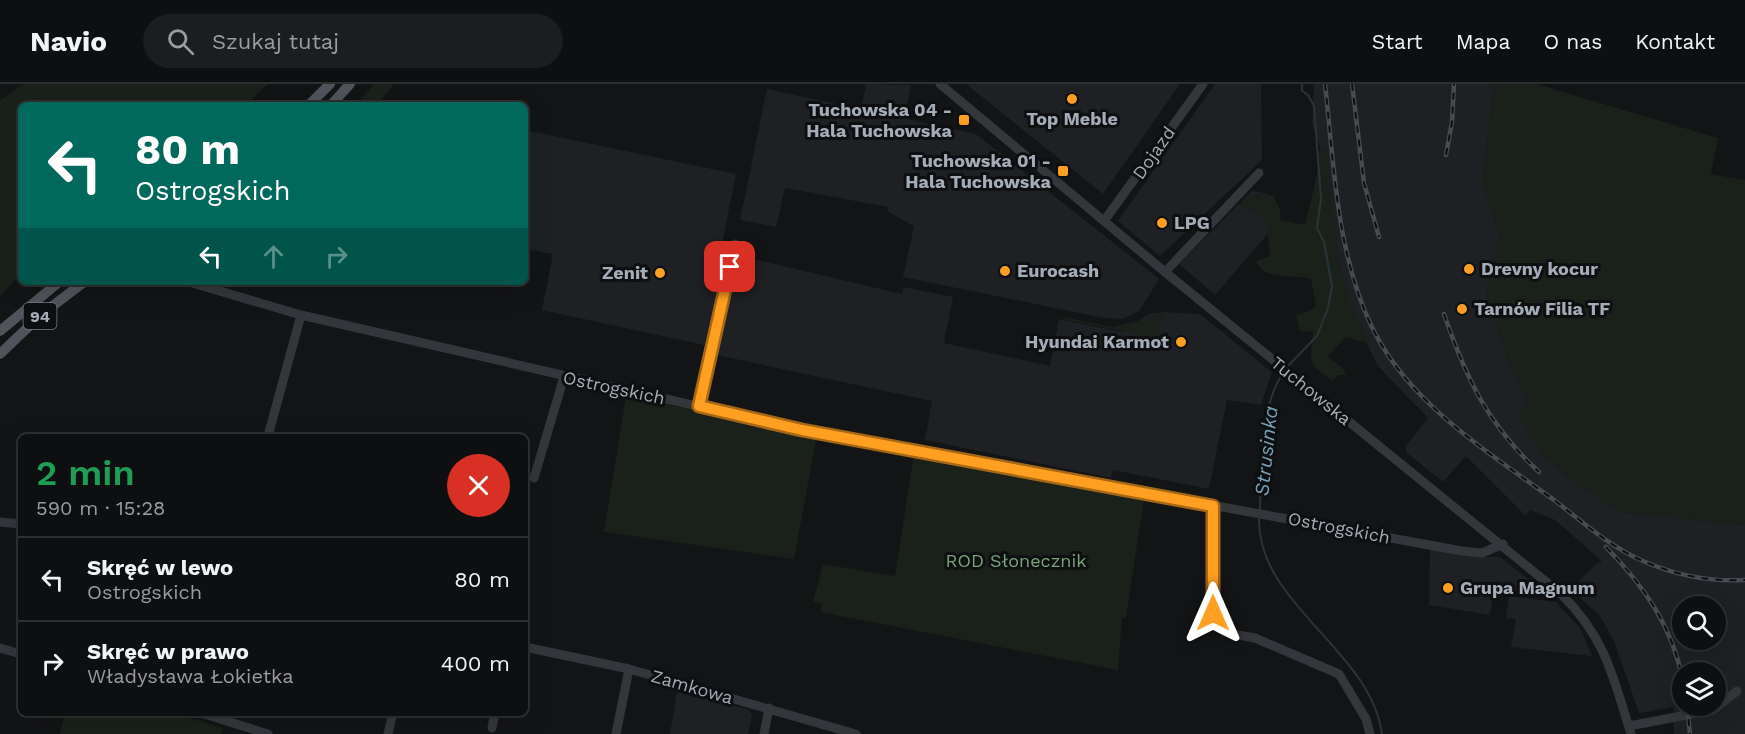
<!DOCTYPE html>
<html lang="pl">
<meta charset="utf-8">
<style>
body{margin:0;font-family:"Work Sans",sans-serif;background:#1c1d1e;color:#f1f3f6;height:100vh;display:flex;flex-direction:column;font-size:22px;white-space:nowrap}
*{box-sizing:border-box;margin:0}
p{font-size:20px;color:#9b9c9f}
.icon{flex:none;width:33px;height:33px;fill:none;stroke:currentColor;stroke-width:2;stroke-linecap:round;stroke-linejoin:round}
.map{position:relative;flex:1;overflow:hidden}
.side{position:absolute;left:18px;top:350px;width:510px;height:282px;display:flex;flex-direction:column;background:#0e0f10;border-radius:9px;box-shadow:0 6px 24px #0002,0 0 0 2px #2e2f30}
.side>*{flex:none}
.banner{position:absolute;left:18px;top:18px;width:510px;height:183px;border-radius:9px;box-shadow:0 6px 24px #0002,0 0 0 2px #2e2f30;background:#00695c;color:#fff;overflow:hidden}
.tools{position:absolute;left:1672px;top:512px;display:grid;gap:12px}
.tools a{display:grid;place-items:center;width:54px;height:54px;border-radius:50%;background:#0e0f10;box-shadow:0 6px 24px #0002,0 0 0 2px #2e2f30;font-size:30px}
.pin{position:absolute;display:grid;place-items:center;width:51px;height:51px;color:#fff;margin:-26px;border-radius:12px;box-shadow:0 3px 9px #0006}
.me{position:absolute;width:66px;margin:-33px;rotate:0deg;stroke-linejoin:round;filter:drop-shadow(0 0 4px #0008)}
.turn{display:flex;align-items:center;gap:21px;height:126px;padding:0 18px;font-size:27px}
.turn .icon{width:78px;height:78px;stroke-width:2.5}
.turn b{display:block;font-size:42px;line-height:51px}
.lanes{display:flex;align-items:center;height:57px;padding:0 18px;background:#0003;justify-content:center;gap:30px;direction:ltr}
.lanes .off{opacity:.35}
.round{display:grid;place-items:center;flex:none;width:63px;height:63px;border-radius:32px;background:#1c1d1e}
.overview{display:flex;align-items:center;justify-content:space-between;height:102px;padding:0 18px}
h1{font-size:36px;font-weight:600;line-height:45px;color:#1e9e55}
ul{padding:0;list-style:none}
li{display:flex;align-items:center;gap:18px;height:84px;padding:0 18px;border-top:2px solid #2e2f30}
li div{flex:1}
li b{display:block;font-size:22px}
li em{font-style:normal}
header{display:flex;align-items:center;gap:36px;box-sizing:border-box;height:84px;padding:0 30px;background:#0e0f10;border-bottom:2px solid #2e2f30}
header strong{font-size:28px}
nav{display:flex;gap:33px;margin-inline-start:auto;font-size:21px}
.search{width:420px;height:54px;background:#1c1d1e;display:flex;align-items:center;gap:15px;box-sizing:border-box;padding:0 21px;border-radius:33px;color:#9b9c9f;font-size:22px}
.map>svg:first-child{display:block}
</style>
<header>
<strong>Navio</strong>
<div class="search"><svg class="icon" aria-label="search" viewBox="0 0 24 24"><circle cx="10" cy="10" r="6"/><path d="M15 15l6 6"/></svg>Szukaj tutaj</div>
<nav><a>Start</a><a>Mapa</a><a>O nas</a><a>Kontakt</a></nav>
</header>
<div class="map">
<svg width="1745" height="650" viewBox="0 0 1745 650">
<rect width="100%" height="100%" fill="#131415"/>
<path fill="#1f2023" fill-rule="evenodd" d="M866 0 911 1 905 31 862 21Z
M966 0H1180L1103 110Z
M1215 0H1261L1262 76 1160 172 1118 137Z
M1314 0H1494L1483 99 1500 152 1487 211 1507 273 1528 316 1540 369 1578 401 1621 428 1745 441V650H1674V623L1639 629 1614 557 1600 532 1571 505 1597 479 1602 477 1555 436 1530 426 1525 431 1466 372 1443 398 1407 369 1405 363 1428 334 1378 282 1346 217 1323 72 1312 40ZM1683 522H1716V555H1683ZM1683 588H1716V621H1683Z
M767 5 976 50 1159 195 1139 227 1123 235 1104 234 903 193 914 142 887 127 888 123 785 104 776 143 740 136Z
M525 46 736 90 721 165 726 169 704 261 542 226 553 170 525 165Z
M1252 107 1269 110 1272 145 1215 211 1179 180Z
M741 172 902 210 904 203 953 213 944 259 1050 282 1059 235 1122 248 1149 230 1165 228 1200 230 1272 288 1261 321 1227 316 1209 405 1113 386 1111 394 925 356 932 317 717 271Z
M1430 463 1480 473H1500L1550 512 1510 506 1509 512 1556 518 1581 545 1592 572 1511 563 1516 535 1506 534 1509 512 1493 511 1490 531 1429 521Z
M677 607 749 626 752 631 748 650H670Z"/>
<path fill="#19211a" d="M24 0H268L246 21H21V190L0 212V17Z
M374 0H394L377 21H356Z
M1494 0H1536L1718 54 1711 90 1745 96V441L1621 428 1578 401 1540 369 1518 330 1528 315 1507 273 1487 211 1500 152 1483 100Z
M1325 61 1340 180 1349 215 1369 257 1362 258 1346 253 1327 273 1343 284 1346 291H1339L1333 297C1307 280 1310 278 1313 248L1300 247 1296 231 1310 227 1316 221 1311 195C1292 189 1265 198 1256 177L1270 172 1266 136 1239 120 1256 110 1273 111 1280 126V136L1305 141 1317 90 1318 68Z
M1163 231 1158 254 1063 235V233L1112 243Z
M626 312 817 351 794 475 604 448Z
M914 369 1144 416 1126 533 1122 534 1118 586 820 528 822 520 813 518 823 480 895 492Z
M65 628 173 629 223 644 221 650H60Z"/>
<g fill="none" stroke-linecap="round" stroke-linejoin="round">
<path stroke="#28343a" stroke-width="2" d="M1287 283 1317 252 1328 224 1332 202 1324 158 1317 144 1321 115 1314 22 1308 11 1302 7V0
M1260 428C1261 390 1260 318 1284 288
M1259 434C1257 520 1371 566 1382 650"/>
<path stroke="#34363b" stroke-width="9" d="M940 0 1165 188 1561 510C1606 554 1613 593 1631 650
M1104 137 1203 0
M1165 188 1259 89
M189 198 301 231 802 346 1462 467 1482 469 1503 460
M699 323 735 160
M268 352 301 231
M534 394 564 293
M1213 422V529L1216 542 1226 549 1255 554 1339 590 1366 635 1370 650
M0 438 21 440
M525 563 629 585 856 650
M0 564 21 570
M198 628 268 650
M1629 642 1713 626 1737 607
M492 644 495 628
M388 650 393 628
M616 650 629 585
M764 650 769 624"/>
<path stroke="#50535a" stroke-width="10" d="M309 21 330 0
M331 21 350 0
M0 247 59 198
M0 270 42 230 84 198"/>
<defs>
<path id="rail" d="M1325 0C1334 80 1336 165 1370 239 1406 318 1487 367 1554 416 1583 438 1610 463 1643 477 1675 491 1711 498 1745 496
M1352 0 1364 99 1379 153
M1446 71 1452 38 1454 0
M1444 230C1466 294 1488 341 1539 388
M1606 463C1644 502 1673 543 1683 598
M1687 621 1690 650"/>
</defs>
<use href="#rail" stroke="#474a50" stroke-width="4.5"/>
<use href="#rail" stroke="#0e0f10" stroke-width="2" stroke-dasharray="7" stroke-linecap="butt"/>
</g>
<g fill="none" stroke-linecap="round" stroke-linejoin="round">
<defs>
<path id="route" d="M730 183 699 322 802 346 1213 422V529"/>
</defs>
<use href="#route" stroke="#a66716" stroke-width="15"/>
<use href="#route" stroke="#ff9f22" stroke-width="10"/>
</g>
<g fill="#ff9f22" stroke="#0e0f10" stroke-width="2">
<circle cx="1072" cy="15" r="6"/>
<rect x="958" y="30" width="12" height="12" rx="3"/>
<rect x="1057" y="81" width="12" height="12" rx="3"/>
<circle cx="1162" cy="139" r="6"/>
<circle cx="1469" cy="185" r="6"/>
<circle cx="1005" cy="187" r="6"/>
<circle cx="660" cy="189" r="6"/>
<circle cx="1462" cy="225" r="6"/>
<circle cx="1181" cy="258" r="6"/>
<circle cx="1448" cy="504" r="6"/>
</g>
<g text-anchor="middle" stroke-width="6" stroke-linejoin="round" paint-order="stroke">
<rect fill="#0e0f10" stroke="#777d85" stroke-width="1.5" x="23.5" y="219" width="33" height="26" rx="4.5"/>
<g font-size="16" font-weight="bold" fill="#a4acb7">
<text x="40" y="238">94</text>
</g>
<g font-size="18" font-weight="bold" fill="#a4acb7" stroke="#0e0f10" text-anchor="start">
<text x="952" y="32" text-anchor="end">Tuchowska 04 -<tspan x="952" dy="21">Hala Tuchowska</tspan></text>
<text x="1072" y="41" text-anchor="middle">Top Meble</text>
<text x="1051" y="83" text-anchor="end">Tuchowska 01 -<tspan x="1051" dy="21">Hala Tuchowska</tspan></text>
<text x="1174" y="145">LPG</text>
<text x="1481" y="191">Drevny kocur</text>
<text x="1017" y="193">Eurocash</text>
<text x="648" y="195" text-anchor="end">Zenit</text>
<text x="1474" y="231">Tarnów Filia TF</text>
<text x="1169" y="264" text-anchor="end">Hyundai Karmot</text>
<text x="1460" y="510">Grupa Magnum</text>
</g>
<g font-size="18" fill="#a4acb7" stroke="#0e0f10">
<text transform="translate(1154 69) rotate(-55)" y="6">Dojazd</text>
<text transform="translate(614 304) rotate(12)" y="6">Ostrogskich</text>
<text transform="translate(1311 307) rotate(39)" y="6">Tuchowska</text>
<text transform="translate(1339 444) rotate(11)" y="6">Ostrogskich</text>
<text transform="translate(692 603) rotate(16)" y="6">Zamkowa</text>
</g>
<g font-size="18" fill="#7aa479" stroke="#0e0f10">
<text x="1016" y="483">ROD Słonecznik</text>
</g>
<g font-size="20" font-style="italic" fill="#779fb6" stroke="#0e0f10">
<text transform="translate(1266 367) rotate(-84)" y="7">Strusinka</text>
</g>
</g>
</svg>
<div class="tools">
<a><svg class="icon" aria-label="search" viewBox="0 0 24 24"><circle cx="10" cy="10" r="6"/><path d="M15 15l6 6"/></svg></a>
<a><svg class="icon" aria-label="layers" viewBox="0 0 24 24"><path d="M12 4l9 5-9 5-9-5zM3 14l9 5 9-5"/></svg></a>
</div>
<div class="pin" style="left:730px;top:183px;background:#d93025"><svg class="icon" aria-label="arrive" viewBox="0 0 24 24"><path d="M6 21V4h12l-3 4 3 4H6"/></svg></div>
<svg class="me" style="left:1213px;top:529px" viewBox="-20 -20 40 40"><path d="M0-17L14 15 0 8-14 15z" fill="#ff9f22" stroke="#fff" stroke-width="4"/></svg>
<div class="banner">
<div class="turn"><svg class="icon" aria-label="left" viewBox="0 0 24 24"><path d="M17 20v-9H6M10 6l-5 5 5 5"/></svg><div><b>80 m</b>Ostrogskich</div></div>
<div class="lanes"><svg class="icon" aria-label="left" viewBox="0 0 24 24"><path d="M17 20v-9H6M10 6l-5 5 5 5"/></svg><svg class="icon off" aria-label="ahead" viewBox="0 0 24 24"><path d="M12 20V5M6 11l6-6 6 6"/></svg><svg class="icon off" aria-label="right" viewBox="0 0 24 24"><path d="M7 20v-9h11M14 6l5 5-5 5"/></svg></div>
</div>
<section class="side">
<div class="overview"><div><h1>2 min</h1><p>590 m · 15:28</p></div><a class="round" style="background:#d93025;color:#fff"><svg class="icon" aria-label="close" viewBox="0 0 24 24"><path d="M6 6l12 12M18 6L6 18"/></svg></a></div>
<ul>
<li><svg class="icon" aria-label="left" viewBox="0 0 24 24"><path d="M17 20v-9H6M10 6l-5 5 5 5"/></svg><div><b>Skręć w lewo</b><p>Ostrogskich</p></div><em>80 m</em></li>
<li><svg class="icon" aria-label="right" viewBox="0 0 24 24"><path d="M7 20v-9h11M14 6l5 5-5 5"/></svg><div><b>Skręć w prawo</b><p>Władysława Łokietka</p></div><em>400 m</em></li>
</ul>
</section>
</div>
